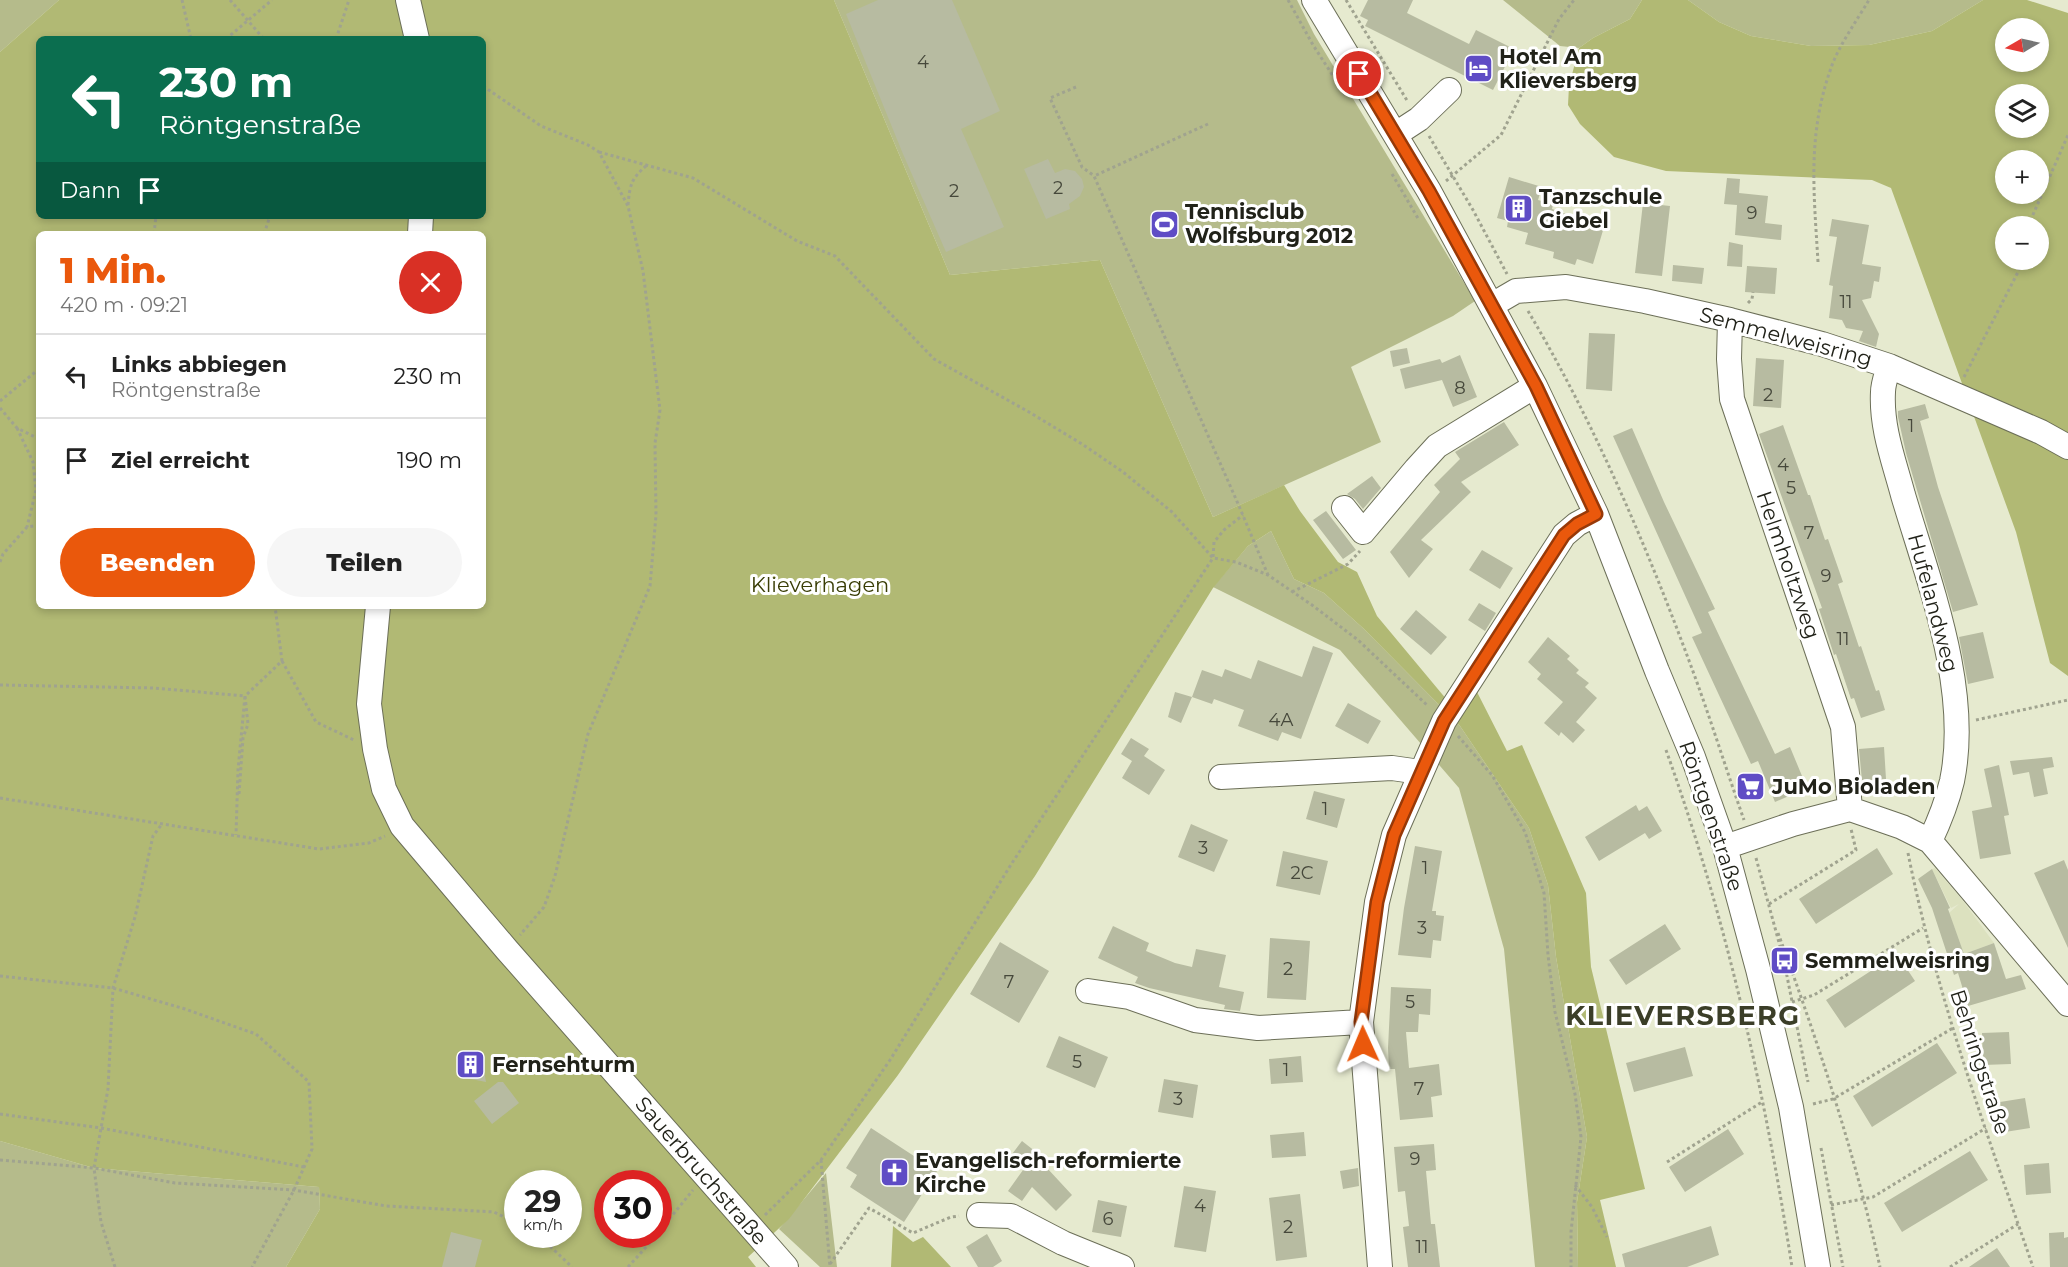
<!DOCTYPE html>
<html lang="de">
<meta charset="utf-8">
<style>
body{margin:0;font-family:Montserrat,sans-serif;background:#f6f6f6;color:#222;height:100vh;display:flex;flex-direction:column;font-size:22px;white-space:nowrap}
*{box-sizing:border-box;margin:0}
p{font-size:20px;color:#767676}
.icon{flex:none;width:33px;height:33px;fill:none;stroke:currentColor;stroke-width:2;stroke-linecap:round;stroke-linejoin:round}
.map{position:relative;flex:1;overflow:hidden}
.sheet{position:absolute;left:36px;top:231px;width:450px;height:378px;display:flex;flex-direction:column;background:#fff;border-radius:9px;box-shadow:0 3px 9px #0003}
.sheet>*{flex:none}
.top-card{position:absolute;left:36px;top:36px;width:450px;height:183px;border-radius:9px;box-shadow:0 3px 9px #0003;background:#0b6e4f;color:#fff;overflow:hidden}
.needle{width:39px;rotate:261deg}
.buttons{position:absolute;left:1995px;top:18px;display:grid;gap:12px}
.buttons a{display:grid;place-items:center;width:54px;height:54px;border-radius:50%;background:#fff;box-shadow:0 3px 9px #0003;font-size:30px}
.speed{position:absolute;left:504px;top:1170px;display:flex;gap:12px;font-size:30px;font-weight:700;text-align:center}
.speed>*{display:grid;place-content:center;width:78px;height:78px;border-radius:50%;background:#fff;box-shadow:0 3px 9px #0003;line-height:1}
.speed small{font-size:15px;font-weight:400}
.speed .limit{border:9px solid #d22;background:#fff;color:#111}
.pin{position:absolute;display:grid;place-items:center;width:51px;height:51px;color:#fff;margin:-26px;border:3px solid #fff;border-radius:50%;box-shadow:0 2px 6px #0007}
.me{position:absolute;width:66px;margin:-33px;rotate:359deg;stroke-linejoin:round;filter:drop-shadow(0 0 4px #0008)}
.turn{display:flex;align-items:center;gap:21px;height:126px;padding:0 24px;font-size:27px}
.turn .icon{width:78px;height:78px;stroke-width:2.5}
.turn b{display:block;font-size:42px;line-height:51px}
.then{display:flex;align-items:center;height:57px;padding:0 24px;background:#0003;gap:12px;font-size:22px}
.round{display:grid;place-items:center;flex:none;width:63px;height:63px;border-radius:32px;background:#f6f6f6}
.headline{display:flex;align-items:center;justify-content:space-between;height:102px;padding:0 24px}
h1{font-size:36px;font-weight:800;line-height:45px;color:#ea580c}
.cta{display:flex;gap:12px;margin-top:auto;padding:12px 24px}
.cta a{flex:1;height:69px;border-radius:36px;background:#ea580c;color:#fff;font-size:24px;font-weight:800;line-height:69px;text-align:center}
.cta a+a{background:#f6f6f6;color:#222}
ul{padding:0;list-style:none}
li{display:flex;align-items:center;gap:18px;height:84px;padding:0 24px;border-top:2px solid #e0e0e0}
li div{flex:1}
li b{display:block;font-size:22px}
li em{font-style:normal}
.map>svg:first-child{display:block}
</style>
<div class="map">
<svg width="2068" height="1267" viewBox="0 0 2068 1267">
<rect width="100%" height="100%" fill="#e6eacf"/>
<path fill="#dce1bf" d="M1935 868 1963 901 1994 943 1964 954 1949 913 1959 904 1951 908 1932 869Z"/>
<path fill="#b5bb8b" d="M0 0H59L0 52Z
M834 0H1297L1314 34 1475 301 1453 316 1351 367 1381 442 1213 517 1100 260 950 275Z
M1503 0H1642L1630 19 1593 38 1579 48 1560 46Z
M1688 0H1983L1932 31 1869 45 1811 46 1751 36 1719 22Z
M1271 531 1294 579 1324 593 1364 629 1460 726 1529 828 1548 885 1556 957 1587 1137 1577 1202 1578 1267H1535L1504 949 1459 788 1340 650 1213 587 1248 546Z
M0 1141 94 1168 319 1187 320 1209 286 1267H0Z
M826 1173 837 1267H820L779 1229Z"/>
<path fill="#b1b974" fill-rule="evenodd" d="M59 0H834L950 275 1100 260 1213 517 1284 485 1300 511 1338 562 1357 572 1377 616 1452 706 1477 692 1507 751 1522 745 1586 893 1591 967 1645 1189 1600 1200 1616 1267H1578L1577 1202 1587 1137 1556 957 1548 885 1529 828 1460 726 1364 629 1324 593 1294 579 1271 531 1248 546 1213 588 1035 876 898 1075 789 1219 748 1257 756 1267H286L320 1209 319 1187 94 1168 0 1141V52ZM39 39H483V216H39ZM39 234H483V606H39ZM518 1184H568V1234H518ZM608 1184H658V1234H608Z
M1642 0H1688L1719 22 1751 36 1811 46 1869 45 1932 31 1983 0H2027L2068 13V676L2050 663 2016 532 1891 188 1872 180 1666 171 1614 157 1580 124 1568 105 1569 86 1579 48 1593 38 1630 19ZM2006 28H2038V62H2006ZM2006 94H2038V128H2006ZM2006 160H2038V194H2006ZM2006 226H2038V260H2006Z
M893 1226 913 1242 923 1237 951 1267H891Z"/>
<path fill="#b7bba1" d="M878 0H952L1000 111 961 129 1004 227 946 252 903 154 846 14Z
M1368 0H1413L1407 13 1469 44 1476 30 1514 49 1493 90 1365 26 1368 20 1360 16Z
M1048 159 1055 173 1065 169 1075 171 1082 179 1084 187 1080 196 1069 204 1070 209 1046 219 1024 169Z
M1509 177 1542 187 1538 200 1553 204 1552 209 1604 227 1593 264 1577 259 1575 265 1553 258 1554 252 1525 244 1528 233 1507 227 1508 221 1497 218Z
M1727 178 1740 179 1739 193 1768 196 1765 223 1782 225 1781 240 1735 235 1737 205 1724 204Z
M1643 203 1670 206 1662 276 1635 273Z
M1832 219 1869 225 1862 264 1881 267 1879 282 1874 281 1871 298 1862 300 1879 334 1876 347 1859 341 1863 331 1846 328 1842 320 1829 318 1833 286 1829 285 1837 237 1829 236Z
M1729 242 1743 245 1742 267 1727 266Z
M1673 265 1704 268 1702 284 1672 281Z
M1747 266 1777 268 1775 294 1745 292Z
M1589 333 1615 334 1612 391 1586 389Z
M1407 348 1410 363 1393 367 1390 351Z
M1460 355 1477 397 1453 407 1442 380 1405 389 1400 369 1440 359 1442 363Z
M1756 358 1784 360 1781 408 1753 406Z
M1925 404 1929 418 1920 421 1938 487 1978 605 1953 612 1906 453 1898 417V411Z
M1504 422 1519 445 1461 482 1471 492 1421 540 1433 549 1409 578 1390 552 1440 492 1434 485 1460 459 1455 452Z
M1783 425 1808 495H1810L1825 540 1828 539 1843 582 1838 584 1859 647 1861 646 1876 691 1879 690 1885 710 1861 718 1854 698 1851 699 1836 654 1834 655 1819 609 1822 608 1759 434Z
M1632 428 1664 502 1715 609 1708 612 1775 754 1790 747 1807 788 1775 802 1758 761 1751 764 1692 637 1702 633 1613 436Z
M1372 476 1381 488 1363 509 1355 499 1347 494Z
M1326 511 1356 550 1343 559 1313 520Z
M1482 550 1513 568 1500 589 1469 570Z
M1479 603 1496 613 1485 631 1468 620Z
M1416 610 1447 637 1431 655 1400 629Z
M1983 632 1994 678 1968 684 1959 637Z
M1548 637 1570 656 1567 659 1579 670 1576 673 1589 683 1585 687 1597 698 1576 722 1585 730 1573 743 1561 732 1559 736 1544 723 1563 702 1537 679 1541 674 1528 662Z
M1313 646 1333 653 1301 739 1282 732 1278 741 1238 726 1244 710 1214 699 1212 704 1192 697 1202 670 1222 677 1225 669 1251 679 1258 660 1302 677Z
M1175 692 1192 697 1181 723 1168 717Z
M1348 703 1381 721 1368 744 1335 726Z
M1131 738 1149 749 1144 756 1165 770 1149 795 1122 778 1132 761 1121 754Z
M1884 747 1886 779 1862 781 1859 749Z
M2052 757 2054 767 2043 769 2048 794 2034 797 2029 772 2013 775 2010 761Z
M1999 765 2009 815 2004 816 2011 854 1980 859 1972 811 1992 807 1984 769Z
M1314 791 1345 799 1337 828 1306 819Z
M1636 805 1639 811 1647 806 1662 831 1649 839 1645 833 1599 861 1585 837Z
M1191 824 1228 840 1214 872 1178 857Z
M1415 846 1442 851 1432 911H1436V915L1444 916 1441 941 1433 940 1431 958 1398 955 1404 908Z
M1877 848 1893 874 1816 924 1799 899Z
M1283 851 1328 861 1320 895 1276 886Z
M2064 860 2068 870V948L2034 873Z
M1932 869 1950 908 1948 909 1964 954 1994 943 2006 979 2021 975 2026 989 1968 1006 1958 973 1954 975 1932 908 1918 879Z
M1665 924 1681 949 1626 985 1609 960Z
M1113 926 1149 943 1146 951 1175 963 1192 967 1196 949 1226 955 1219 987 1244 992 1240 1011 1224 1009 1225 1005 1149 988 1135 983 1138 977 1098 958Z
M1270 938 1310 941 1306 1000 1267 998Z
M1000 942 1049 971 1019 1023 970 994Z
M1897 954 1915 981 1845 1028 1826 1000Z
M1391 987 1431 989 1430 1015 1419 1014 1418 1032H1406L1409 1068 1439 1064 1442 1095 1431 1097 1433 1117 1400 1120 1395 1069H1389L1388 1048Z
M2009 1032 2011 1064 1983 1065 1982 1033Z
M1059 1036 1108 1057 1095 1088 1046 1067Z
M1937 1043 1957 1073 1872 1127 1853 1096Z
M1685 1047 1693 1076 1634 1092 1626 1063Z
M469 1054 478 1055 482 1059 486 1082 466 1078 460 1072 459 1062 465 1055Z
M1301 1056 1303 1082 1271 1084 1269 1059Z
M1164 1079 1198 1085 1193 1118 1158 1112Z
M498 1082H503L519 1103 492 1124 474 1101Z
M2025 1098 2030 1128 2005 1132 2000 1102Z
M871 1128 937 1171 904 1222 850 1187 857 1175 846 1168Z
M1728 1129 1744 1154 1685 1192 1669 1167Z
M1304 1132 1306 1156 1272 1158 1270 1135Z
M1022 1141 1050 1163 1047 1168 1072 1195 1056 1211 1032 1187 1022 1201 1008 1191 1023 1170 1009 1158Z
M1434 1144 1436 1170 1426 1171 1431 1224H1435L1440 1267H1408L1403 1227 1409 1226 1405 1191 1398 1192 1394 1147Z
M1970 1151 1988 1180 1902 1232 1884 1203Z
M2049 1163 2051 1193 2026 1195 2024 1165Z
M1358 1168 1359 1186 1343 1189 1340 1171Z
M1184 1186 1216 1191 1206 1252 1174 1247Z
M1300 1194 1307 1257 1276 1261 1269 1198Z
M1098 1200 1127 1206 1121 1237 1092 1232Z
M1711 1226 1719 1255 1687 1267H1625L1622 1254Z
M451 1232 482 1240 475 1267H442Z
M2064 1232V1238L2068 1237V1267H2050L2049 1233Z
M987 1234 1002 1261 993 1267H978L966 1247Z
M1997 1248 2010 1267H1969Z"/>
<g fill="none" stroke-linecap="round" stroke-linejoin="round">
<defs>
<path id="minor" d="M408 0 417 39
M1314 0 1429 191 1535 386 1596 514 1657 671 1693 757 1725 847 1758 969 1791 1107 1818 1267
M1396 134 1419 119 1449 90
M420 234 421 216
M1492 305 1516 291 1566 287 1645 301 1730 320 1822 344 1889 366 2041 432 2068 447
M1730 320 1729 359 1732 399 1843 727 1850 809
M1889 366C1887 374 1883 383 1883 392 1881 428 1894 461 1903 495 1929 583 1971 689 1952 781 1947 802 1939 822 1930 841
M1344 508 1363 532 1416 469 1437 446 1535 386
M378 606 369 704 375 749 384 789 402 826 507 950 786 1267
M1221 777 1392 768 1420 772
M1725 847 1793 824 1850 809 1902 827 1930 841 2068 1004
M1088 991 1129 997 1195 1020 1258 1028 1361 1022
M979 1215 1011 1216 1063 1243 1122 1267
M1380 1267 1361 1022 1377 902 1394 835 1444 721 1564 535 1577 524 1596 514"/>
</defs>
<use href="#minor" stroke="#6c6f58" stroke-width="26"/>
<path stroke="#a0a38f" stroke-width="3" stroke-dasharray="3 3" stroke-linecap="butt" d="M182 0 191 39
M230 0 264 39
M1288 0 1313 45 1346 96
M1346 0 1408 102
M226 39 272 0
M336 39 349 0
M483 86 541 126 588 145 599 152 628 206 643 271 660 410 655 443 656 515 650 586 588 734 555 876 544 907 520 935
M1076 87 1050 98 1082 167 1093 175
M1208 124 1094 176 1239 506 1268 575
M1429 136 1473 210 1507 274
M599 152 693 178 797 241 835 256 934 359 1029 412 1082 444 1123 472 1172 512 1213 558 1236 562 1268 575 1312 605 1358 640 1428 706
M1392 174 1419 220
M1446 181 1501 135 1559 19 1574 0
M628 205C630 184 631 179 647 165
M2028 226 2068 135
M154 234 156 216
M264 234 270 216
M1818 262C1814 193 1807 135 1831 68 1838 47 1857 20 1869 0
M1748 303 1752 299 1753 292
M1528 311C1593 420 1647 547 1691 666 1710 717 1726 769 1744 820
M1964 377 2018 272 2021 260
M0 401 39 369
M0 408 17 428 39 439
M17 428 33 462 36 490 27 527
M0 562 3 554 27 527 39 525
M1292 592 1348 564 1360 551
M282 661 316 722 354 740
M0 685 154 688 245 696 238 770 236 835
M1976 720 2068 700
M1458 736 1492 775 1525 832 1544 893 1548 955 1555 1012 1575 1094 1581 1137 1571 1232V1267
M1666 750C1726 917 1765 1092 1792 1267
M239 794 243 738 248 724 245 696 282 661 275 606
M0 798 319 849 369 843 385 836
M1908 853C1936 994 1986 1131 2033 1267
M1756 858 1784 961 1808 1082
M1769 904 1856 850 1851 829
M1778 933C1818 1042 1855 1154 1880 1267
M0 976 113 988 185 1009 256 1034 309 1082 312 1149 294 1190 252 1267
M1792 1002 1814 995 1923 928
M1813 1104 1833 1099 1953 1028
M0 1114 101 1128 304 1167
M1821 1148 1843 1267
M0 1160 94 1168 175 1183 294 1190 386 1206 494 1212 518 1224
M821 1160 830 1267
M1667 1162 1762 1102
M1575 1185 1592 1207 1607 1237
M1831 1205 1873 1197 1986 1128
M765 1215 821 1160 890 1060 1012 863 1213 558 1214 542 1224 530 1243 515
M658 1233 693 1190
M537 1234 572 1267
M830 1264 869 1208 913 1233 951 1217 959 1216
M115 1267 101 1222 94 1168 108 1089 113 988 135 917 153 836 162 824
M628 1267 658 1234
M1950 1267 2018 1224"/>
<use href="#minor" stroke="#fff" stroke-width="24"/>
</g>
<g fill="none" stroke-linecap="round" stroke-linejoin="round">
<defs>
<path id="route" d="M1359 74 1429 191 1536 386 1596 514 1577 524 1564 535 1444 721 1394 835 1377 902 1361 1022 1363 1044"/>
</defs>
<use href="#route" stroke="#983908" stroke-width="15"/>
<use href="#route" stroke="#ea580c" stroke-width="10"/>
</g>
<defs>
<symbol id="hotel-square" viewBox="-11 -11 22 22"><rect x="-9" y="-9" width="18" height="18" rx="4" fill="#5f4cc5" stroke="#fff"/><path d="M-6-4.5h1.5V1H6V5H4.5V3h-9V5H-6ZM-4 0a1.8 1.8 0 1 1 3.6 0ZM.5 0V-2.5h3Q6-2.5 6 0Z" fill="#fff"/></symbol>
<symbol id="building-square" viewBox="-11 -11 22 22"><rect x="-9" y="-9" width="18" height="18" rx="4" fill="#5f4cc5" stroke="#fff"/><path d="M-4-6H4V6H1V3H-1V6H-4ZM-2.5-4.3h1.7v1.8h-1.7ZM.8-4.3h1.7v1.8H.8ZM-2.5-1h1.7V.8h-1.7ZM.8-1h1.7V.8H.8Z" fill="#fff"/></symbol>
<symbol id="stadium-square" viewBox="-11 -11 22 22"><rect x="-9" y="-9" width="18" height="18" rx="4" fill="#5f4cc5" stroke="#fff"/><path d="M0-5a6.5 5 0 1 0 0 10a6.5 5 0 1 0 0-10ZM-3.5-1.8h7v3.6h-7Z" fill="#fff"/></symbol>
<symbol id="supermarket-square" viewBox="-11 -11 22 22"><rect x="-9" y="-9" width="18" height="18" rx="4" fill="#5f4cc5" stroke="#fff"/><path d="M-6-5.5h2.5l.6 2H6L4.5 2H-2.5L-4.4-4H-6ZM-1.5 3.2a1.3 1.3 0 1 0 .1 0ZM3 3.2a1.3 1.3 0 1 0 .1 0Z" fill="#fff"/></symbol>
<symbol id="bus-square" viewBox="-11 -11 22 22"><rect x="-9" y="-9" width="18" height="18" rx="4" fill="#5f4cc5" stroke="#fff"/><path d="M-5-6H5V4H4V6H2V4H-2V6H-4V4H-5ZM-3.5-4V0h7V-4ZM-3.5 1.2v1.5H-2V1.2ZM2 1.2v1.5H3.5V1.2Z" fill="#fff"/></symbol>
<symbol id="church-square" viewBox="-11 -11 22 22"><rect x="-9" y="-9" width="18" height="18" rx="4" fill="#5f4cc5" stroke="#fff"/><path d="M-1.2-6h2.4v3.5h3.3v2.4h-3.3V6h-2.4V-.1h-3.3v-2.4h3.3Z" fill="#fff"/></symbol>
</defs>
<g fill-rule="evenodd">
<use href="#hotel-square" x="1462" y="52" width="33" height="33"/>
<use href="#building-square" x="1502" y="192" width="33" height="33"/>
<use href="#stadium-square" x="1148" y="208" width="33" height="33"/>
<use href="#supermarket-square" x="1734" y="770" width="33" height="33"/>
<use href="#bus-square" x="1768" y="944" width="33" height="33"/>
<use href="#building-square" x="454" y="1048" width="33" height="33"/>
<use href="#church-square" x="878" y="1156" width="33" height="33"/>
</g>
<g text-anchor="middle" stroke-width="6" stroke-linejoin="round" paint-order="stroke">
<g font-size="18" fill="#46483b">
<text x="923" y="68">4</text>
<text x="1058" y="194">2</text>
<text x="954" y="197">2</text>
<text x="1752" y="219">9</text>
<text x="1846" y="308">11</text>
<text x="1460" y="394">8</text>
<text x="1768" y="401">2</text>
<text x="1911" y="432">1</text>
<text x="1783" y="471">4</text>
<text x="1791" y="494">5</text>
<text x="1809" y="539">7</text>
<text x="1826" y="582">9</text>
<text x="1843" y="645">11</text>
<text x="1281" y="726">4A</text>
<text x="1325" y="815">1</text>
<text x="1203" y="854">3</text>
<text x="1425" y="874">1</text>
<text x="1302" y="879">2C</text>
<text x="1422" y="934">3</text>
<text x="1288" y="975">2</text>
<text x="1009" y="988">7</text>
<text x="1410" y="1008">5</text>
<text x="1077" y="1068">5</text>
<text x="1286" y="1076">1</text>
<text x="1419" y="1095">7</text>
<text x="1178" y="1105">3</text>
<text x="1415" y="1165">9</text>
<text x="1200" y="1212">4</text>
<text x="1108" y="1225">6</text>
<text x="1288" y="1233">2</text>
<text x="1422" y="1253">11</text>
</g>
<g font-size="21" font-weight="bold" fill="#212219" stroke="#fff" text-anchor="start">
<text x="1499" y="64">Hotel Am<tspan x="1499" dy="24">Klieversberg</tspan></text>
<text x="1539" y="204">Tanzschule<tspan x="1539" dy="24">Giebel</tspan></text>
<text x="1185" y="219">Tennisclub<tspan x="1185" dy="24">Wolfsburg 2012</tspan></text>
<text x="1772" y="794">JuMo Bioladen</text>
<text x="1805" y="968">Semmelweisring</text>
<text x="492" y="1072">Fernsehturm</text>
<text x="915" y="1168">Evangelisch-reformierte<tspan x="915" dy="24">Kirche</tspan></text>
</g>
<g font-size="21" fill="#212219" stroke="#fff">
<text transform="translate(1786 337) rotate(15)" y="7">Semmelweisring</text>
<text transform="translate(1788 565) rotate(71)" y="7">Helmholtzweg</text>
<text transform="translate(1933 603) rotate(75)" y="7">Hufelandweg</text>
<text transform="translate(1711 816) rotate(71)" y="7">Röntgenstraße</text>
<text transform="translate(1980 1062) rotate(72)" y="7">Behringstraße</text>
<text transform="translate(701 1171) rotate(49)" y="7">Sauerbruchstraße</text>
</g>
<g font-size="21" fill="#393d05" stroke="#fff">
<text x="820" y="592">Klieverhagen</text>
</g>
<g font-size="27" font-weight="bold" letter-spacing="1.5" fill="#3b3e28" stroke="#fff">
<text x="1683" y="1025">KLIEVERSBERG</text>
</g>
</g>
</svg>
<div class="buttons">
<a><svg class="needle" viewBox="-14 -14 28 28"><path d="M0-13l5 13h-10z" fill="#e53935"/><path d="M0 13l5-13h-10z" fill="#767676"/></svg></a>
<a><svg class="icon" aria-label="layers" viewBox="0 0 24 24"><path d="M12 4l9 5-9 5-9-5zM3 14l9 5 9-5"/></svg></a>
<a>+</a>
<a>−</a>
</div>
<div class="speed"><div>29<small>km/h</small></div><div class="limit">30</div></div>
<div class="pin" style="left:1359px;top:74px;background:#d93025"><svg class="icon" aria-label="arrive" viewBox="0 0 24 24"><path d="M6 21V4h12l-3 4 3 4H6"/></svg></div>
<svg class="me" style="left:1363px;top:1044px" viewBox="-20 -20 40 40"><path d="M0-17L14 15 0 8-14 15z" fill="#ea580c" stroke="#fff" stroke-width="4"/></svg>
<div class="top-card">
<div class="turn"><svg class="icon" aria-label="left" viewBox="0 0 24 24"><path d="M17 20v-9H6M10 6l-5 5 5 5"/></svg><div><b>230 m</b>Röntgenstraße</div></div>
<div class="then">Dann<svg class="icon" aria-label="arrive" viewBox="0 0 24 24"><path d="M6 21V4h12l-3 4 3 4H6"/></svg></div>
</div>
<section class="sheet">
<div class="headline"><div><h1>1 Min.</h1><p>420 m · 09:21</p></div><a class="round" style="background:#d93025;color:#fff"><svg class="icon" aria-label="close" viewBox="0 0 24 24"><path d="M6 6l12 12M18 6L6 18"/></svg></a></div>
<ul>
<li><svg class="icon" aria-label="left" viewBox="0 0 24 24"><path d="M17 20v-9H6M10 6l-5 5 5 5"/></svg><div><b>Links abbiegen</b><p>Röntgenstraße</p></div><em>230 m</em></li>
<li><svg class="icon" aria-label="arrive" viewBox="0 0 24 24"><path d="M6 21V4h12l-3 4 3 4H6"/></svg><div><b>Ziel erreicht</b></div><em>190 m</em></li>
</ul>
<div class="cta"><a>Beenden</a><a>Teilen</a></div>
</section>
</div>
